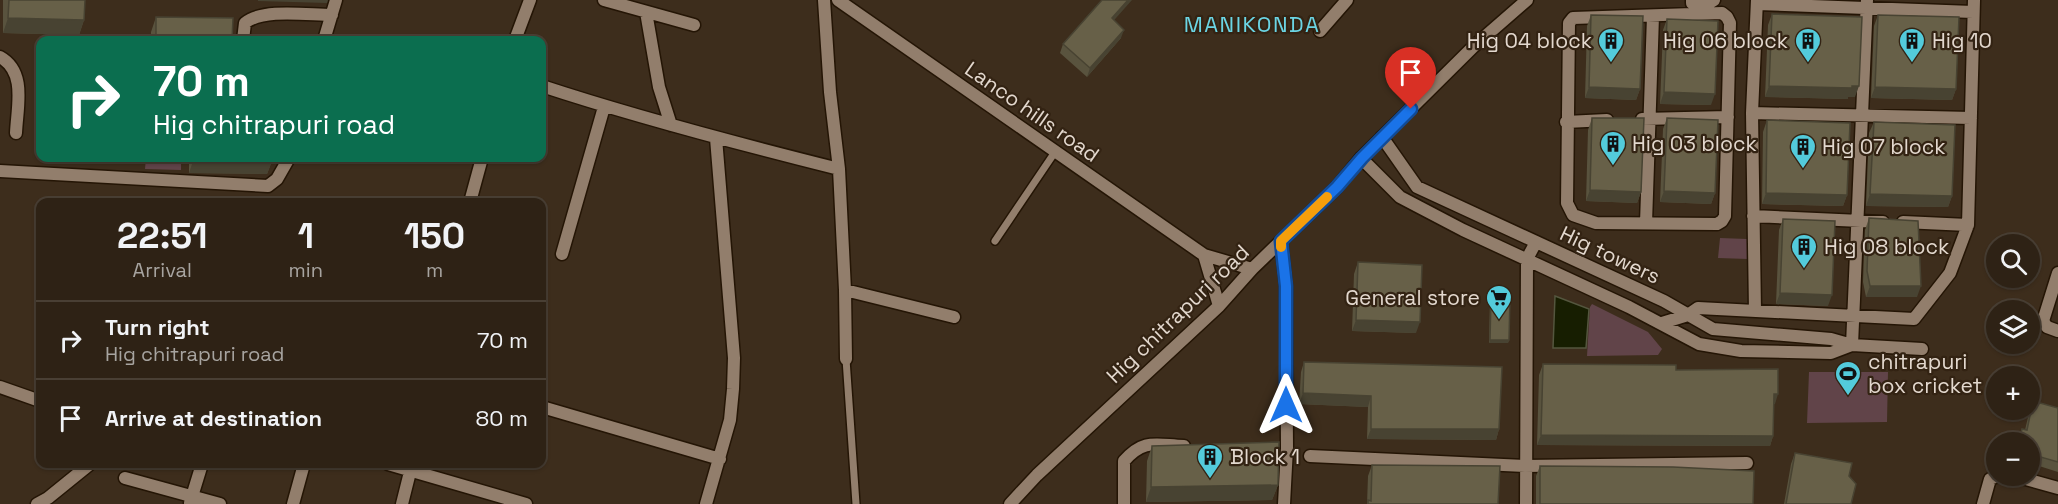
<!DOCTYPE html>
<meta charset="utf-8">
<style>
body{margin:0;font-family:"Space Grotesk",sans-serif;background:#362a1e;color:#f1f3f6;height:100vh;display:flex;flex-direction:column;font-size:22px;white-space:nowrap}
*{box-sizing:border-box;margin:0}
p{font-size:20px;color:#a7a4a0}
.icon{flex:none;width:33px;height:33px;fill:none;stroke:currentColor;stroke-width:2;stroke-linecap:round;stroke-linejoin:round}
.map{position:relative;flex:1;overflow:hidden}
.drawer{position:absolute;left:36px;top:198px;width:510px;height:270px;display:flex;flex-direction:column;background:#2e2215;border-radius:12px;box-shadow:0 2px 4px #0004,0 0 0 2px #493f34}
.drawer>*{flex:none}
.banner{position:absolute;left:36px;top:36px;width:510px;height:126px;border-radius:12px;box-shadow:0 2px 4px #0004,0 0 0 2px #493f34;background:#0b6e4f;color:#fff;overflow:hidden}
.buttons{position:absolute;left:1986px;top:234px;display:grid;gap:12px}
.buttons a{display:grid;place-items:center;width:54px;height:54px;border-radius:50%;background:#2e2215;box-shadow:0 2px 4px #0004,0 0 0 2px #493f34;font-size:30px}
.pin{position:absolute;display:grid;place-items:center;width:51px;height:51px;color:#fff;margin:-62px -26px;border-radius:50% 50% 50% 0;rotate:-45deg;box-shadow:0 0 6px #0007}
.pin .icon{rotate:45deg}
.me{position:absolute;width:66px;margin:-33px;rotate:0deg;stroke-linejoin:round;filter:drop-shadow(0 0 4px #0008)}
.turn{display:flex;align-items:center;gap:21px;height:126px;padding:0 18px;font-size:27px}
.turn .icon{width:78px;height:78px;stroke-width:2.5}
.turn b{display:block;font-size:42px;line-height:51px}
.eta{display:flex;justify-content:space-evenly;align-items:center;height:102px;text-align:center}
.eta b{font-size:36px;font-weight:700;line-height:42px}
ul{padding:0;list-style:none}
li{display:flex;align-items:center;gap:18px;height:78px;padding:0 18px;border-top:2px solid #493f34}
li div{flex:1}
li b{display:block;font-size:22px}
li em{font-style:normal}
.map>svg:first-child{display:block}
</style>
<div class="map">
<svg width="2058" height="504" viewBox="0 0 2058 504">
<rect width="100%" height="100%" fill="#3d2d1c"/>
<path fill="#614449" d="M146 158H181V170L145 169Z
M1720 238 1747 239 1748 259 1718 258Z
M1592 304 1648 332 1662 349 1658 355 1587 356 1590 307Z
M1809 372H1888L1887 422 1807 423Z"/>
<path fill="#171e01" stroke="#54563e" stroke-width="1.5" d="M1555 296 1589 309 1586 348H1553Z"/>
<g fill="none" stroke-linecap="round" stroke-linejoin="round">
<defs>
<path id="service" d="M995 241 1055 152
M846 359 856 504"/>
<path id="minor" d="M604 0 694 25
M824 0 830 92 839 169 845 290 846 359
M1692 0V3L1704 6
M1757 4 1973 12
M1704 6 1714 0
M646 12 659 87 671 125
M1722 13 1727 17 1730 23 1725 216 1722 221 1717 224 1596 223 1573 215 1567 203 1569 23 1573 18Z
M1320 31 1347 0
M243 40 245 23C263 8 308 15 332 15
M324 40 336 0
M515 40 530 0
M0 57C27 72 17 107 16 133
M542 86C639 118 739 144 839 169
M1752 113 1971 118
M1642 119 1728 117
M1566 122 1607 120
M1382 137 1417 187 1664 301 1713 329 1831 339 1852 345
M1361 158 1400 197 1463 230 1629 307 1699 344 1741 351 1831 353 1852 345 1922 349
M0 171 268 186 277 179 289 158
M470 202 482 158
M1753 216 1883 222
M1903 222 1968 225
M1646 223 1653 16
M1281 241 1286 286 1287 448 1284 504
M562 254 604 107
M2058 273 2043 321 2047 327 2058 331
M845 290 954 317
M1755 311 1752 113 1757 0
M1662 323 1688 315 1698 308 1914 319 1950 273 1968 225 1974 0
M1852 345 1867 0
M0 387 40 401
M542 407 720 459
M1310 456 1525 466 1747 463
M388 464 526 504
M2015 476 2058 488
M125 478 220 504
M190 503 202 464
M37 504 48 498 90 464
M293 504 304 464
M402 504 412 464
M706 504 730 420 733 389 734 358 716 138
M1124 504V461C1144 438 1156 445 1184 446
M1526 504 1527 259 1536 242
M1983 504 1990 479 1998 476"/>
<path id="tertiary" d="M838 0 1204 255 1252 269
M1204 255 1219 306
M1010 504 1037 475 1219 306 1252 269 1337 187 1361 158 1473 47 1527 0"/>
</defs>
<use href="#service" stroke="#241505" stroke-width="10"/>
<use href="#minor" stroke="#241505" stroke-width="15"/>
<use href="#tertiary" stroke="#241505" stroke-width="15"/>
<use href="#service" stroke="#927e6c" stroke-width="7"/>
<use href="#minor" stroke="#927e6c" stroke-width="12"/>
<use href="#tertiary" stroke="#927e6c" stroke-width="12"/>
</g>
<path fill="#59533e" d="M3 0H85L84 20 79 35 3 33Z
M1772 14 1855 97H1848V99L1765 97 1768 25Z
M1591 15 1640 89 1636 100 1585 98 1587 26Z
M1878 15 1956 89 1952 100 1871 98 1874 26Z
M156 17 232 40H151V32Z
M1667 19 1711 105 1660 104 1663 30Z
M1114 21 1121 38 1087 77 1060 53 1063 44Z
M1592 118 1641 192 1637 203 1586 201 1588 130Z
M1667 118 1715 193 1711 204 1660 202 1663 129Z
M1767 120 1847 195 1843 206 1762 204 1763 132Z
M1874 122 1952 196 1948 207 1866 206 1869 133Z
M189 158H273L267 174 189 173Z
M1869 218 1917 297H1866L1863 282 1865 230Z
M1783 219 1828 306 1776 304 1779 230Z
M1358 262 1416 333 1352 331 1354 274Z
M1491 297 1509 340 1508 343H1489L1490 300Z
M1304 362 1499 429 1496 440 1367 439 1368 407 1299 404 1301 372Z
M1543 364 1676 370 1775 404H1774L1773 436 1770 446 1537 445 1539 375Z
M2033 401 2058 408V472L2030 463V442H2018L2022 429 2025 430 2030 409Z
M1152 446 1278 485 1272 500 1146 502 1147 461Z
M1795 453 1849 476 1851 504H1784L1791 464Z
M1372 465 1498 504H1367L1368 476Z
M1540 466 1753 504H1536V476Z"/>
<path fill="#484332" d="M258 0H328L327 3 258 1Z
M1128 0H1132L1108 27 1112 18Z
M8 18 84 20 79 35 3 33Z
M1124 30 1121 38 1087 77 1090 68Z
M1769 86H1859L1855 97H1848V99L1765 97Z
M1589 87 1640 89 1636 100 1585 98Z
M1875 87 1956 89 1952 100 1871 98Z
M1664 92 1715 94 1711 105 1660 104Z
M57 158H111L110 160 56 161Z
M194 158 273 159 267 174 189 173Z
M1590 190 1641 192 1637 203 1586 201Z
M1664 191 1715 193 1711 204 1660 202Z
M1766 193 1847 195 1843 206 1762 204Z
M1870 194 1952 196 1948 207 1866 206Z
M1870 286H1921L1917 297H1866Z
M1780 293 1832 295 1828 306 1776 304Z
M1356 320 1420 322 1416 333 1352 331Z
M1490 340H1509L1508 343H1489Z
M1303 393 1371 396 1368 407 1299 404Z
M1774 394H1778L1775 404H1770Z
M1371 429H1499L1496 440 1367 439Z
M1541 435 1773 436 1770 446 1537 445Z
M1278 485 1272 500 1146 502 1151 487Z"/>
<path fill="#676048" stroke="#484332" stroke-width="1.5" d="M9 0H85L84 20 8 18Z
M1102 0H1128L1112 18 1124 30 1090 68 1063 44Z
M1772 14 1862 17 1859 86H1852V88L1769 86Z
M1591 15 1643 16 1640 89 1589 87Z
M1878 15 1959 17 1956 89 1875 87Z
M156 17 233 18 232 40H156Z
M1667 19 1718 21 1715 94 1664 92Z
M1592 118H1644L1641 192 1590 190Z
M1667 118 1718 120 1715 193 1664 191Z
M1767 120 1850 123 1847 195 1766 193Z
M1874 122 1955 125 1952 196 1870 194Z
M194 158H273V159Z
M1869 218 1918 221 1921 286H1870L1867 271Z
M1783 219 1835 221 1832 295 1780 293Z
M1358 262 1422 265 1420 322 1356 320Z
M1491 297H1510L1509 340H1490Z
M1304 362 1502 367 1499 429H1371V396L1303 393Z
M1543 364 1676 365V370L1778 369V394H1774L1773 436 1541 435Z
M2033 401 2058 408V462L2030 454V442H2019L2022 429 2027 430Z
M1279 442 1278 485 1151 487 1152 446Z
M1795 453 1852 463 1849 476 1856 484 1851 504H1786Z
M1372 465 1500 466 1498 504H1368V500L1371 501Z
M1540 466 1673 467 1754 471 1753 504H1540Z"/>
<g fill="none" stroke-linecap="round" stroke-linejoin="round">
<defs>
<path id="route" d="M1286 405V286L1281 241 1337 187 1362 158 1411 109"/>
</defs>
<use href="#route" stroke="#114b97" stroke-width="15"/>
<use href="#route" stroke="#1a73e8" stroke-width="10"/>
<path stroke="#f59e0b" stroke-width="10" d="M1281 247V241L1327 197"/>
</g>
<defs>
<symbol id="building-pin" viewBox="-11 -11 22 30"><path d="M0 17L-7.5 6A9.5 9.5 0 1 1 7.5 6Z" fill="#53cbdb" stroke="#332313"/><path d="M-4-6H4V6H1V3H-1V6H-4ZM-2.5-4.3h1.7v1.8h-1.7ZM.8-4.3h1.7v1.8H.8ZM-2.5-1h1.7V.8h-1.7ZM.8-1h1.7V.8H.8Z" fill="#111"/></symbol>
<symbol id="supermarket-pin" viewBox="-11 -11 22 30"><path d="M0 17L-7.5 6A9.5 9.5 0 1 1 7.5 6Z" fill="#53cbdb" stroke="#332313"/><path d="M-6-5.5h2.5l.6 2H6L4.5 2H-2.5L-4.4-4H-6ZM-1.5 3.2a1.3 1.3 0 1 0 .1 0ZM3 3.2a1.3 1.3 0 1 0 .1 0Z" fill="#111"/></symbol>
<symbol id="stadium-pin" viewBox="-11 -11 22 30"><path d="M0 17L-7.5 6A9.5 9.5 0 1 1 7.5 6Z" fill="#53cbdb" stroke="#332313"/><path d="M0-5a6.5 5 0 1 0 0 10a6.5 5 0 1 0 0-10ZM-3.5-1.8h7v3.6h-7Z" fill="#111"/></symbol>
</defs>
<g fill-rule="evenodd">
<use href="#building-pin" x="1596" y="26" width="30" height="40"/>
<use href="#building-pin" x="1793" y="26" width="30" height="40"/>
<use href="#building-pin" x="1897" y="26" width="30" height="40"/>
<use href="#building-pin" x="1598" y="129" width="30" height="40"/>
<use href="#building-pin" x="1788" y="132" width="30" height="40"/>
<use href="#building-pin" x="1789" y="232" width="30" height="40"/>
<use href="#supermarket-pin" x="1484" y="283" width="30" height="40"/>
<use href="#stadium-pin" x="1833" y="359" width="30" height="40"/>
<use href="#building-pin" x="1195" y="442" width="30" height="40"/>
</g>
<g text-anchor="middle" stroke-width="4.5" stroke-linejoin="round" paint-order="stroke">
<g font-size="21" fill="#e3d8ce" stroke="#332313" text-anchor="start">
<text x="1592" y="48" text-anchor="end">Hig 04 block</text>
<text x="1788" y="48" text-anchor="end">Hig 06 block</text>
<text x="1932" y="48">Hig 10</text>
<text x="1632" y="151">Hig 03 block</text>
<text x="1822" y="154">Hig 07 block</text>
<text x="1824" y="254">Hig 08 block</text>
<text x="1480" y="305" text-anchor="end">General store</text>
<text x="1868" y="369">chitrapuri<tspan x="1868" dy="24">box cricket</tspan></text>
<text x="1230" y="464">Block 1</text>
</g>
<g font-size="21" fill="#e3d8ce" stroke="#332313">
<text transform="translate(1032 112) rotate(35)" y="7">Lanco hills road</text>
<text transform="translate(1610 255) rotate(25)" y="7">Hig towers</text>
<text transform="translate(1178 314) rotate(-44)" y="7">Hig chitrapuri road</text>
</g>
<g font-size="22" letter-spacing="1.5" fill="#6bd5e4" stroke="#332313">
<text x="1252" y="32">MANIKONDA</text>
</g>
</g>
</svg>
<div class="buttons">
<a><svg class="icon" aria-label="search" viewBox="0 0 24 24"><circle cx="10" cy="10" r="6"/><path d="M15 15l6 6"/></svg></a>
<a><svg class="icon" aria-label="layers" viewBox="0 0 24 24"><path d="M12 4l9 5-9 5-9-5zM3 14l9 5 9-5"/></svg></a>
<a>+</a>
<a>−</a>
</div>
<div class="pin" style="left:1411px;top:109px;background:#d93025"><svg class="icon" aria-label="arrive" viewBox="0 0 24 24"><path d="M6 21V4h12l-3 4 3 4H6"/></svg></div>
<svg class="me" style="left:1286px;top:405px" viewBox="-20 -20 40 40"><path d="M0-17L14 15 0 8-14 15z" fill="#1a73e8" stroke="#fff" stroke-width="4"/></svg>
<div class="banner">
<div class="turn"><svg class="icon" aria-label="right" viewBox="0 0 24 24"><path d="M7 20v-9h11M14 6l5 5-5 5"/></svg><div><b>70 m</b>Hig chitrapuri road</div></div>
</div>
<section class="drawer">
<div class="eta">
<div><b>22:51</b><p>Arrival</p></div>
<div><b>1</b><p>min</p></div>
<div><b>150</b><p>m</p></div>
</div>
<ul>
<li><svg class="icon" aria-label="right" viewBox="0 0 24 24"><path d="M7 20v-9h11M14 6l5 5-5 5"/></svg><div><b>Turn right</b><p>Hig chitrapuri road</p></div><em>70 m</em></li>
<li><svg class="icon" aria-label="arrive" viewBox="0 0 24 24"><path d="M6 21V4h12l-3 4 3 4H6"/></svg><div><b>Arrive at destination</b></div><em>80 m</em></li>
</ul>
</section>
</div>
